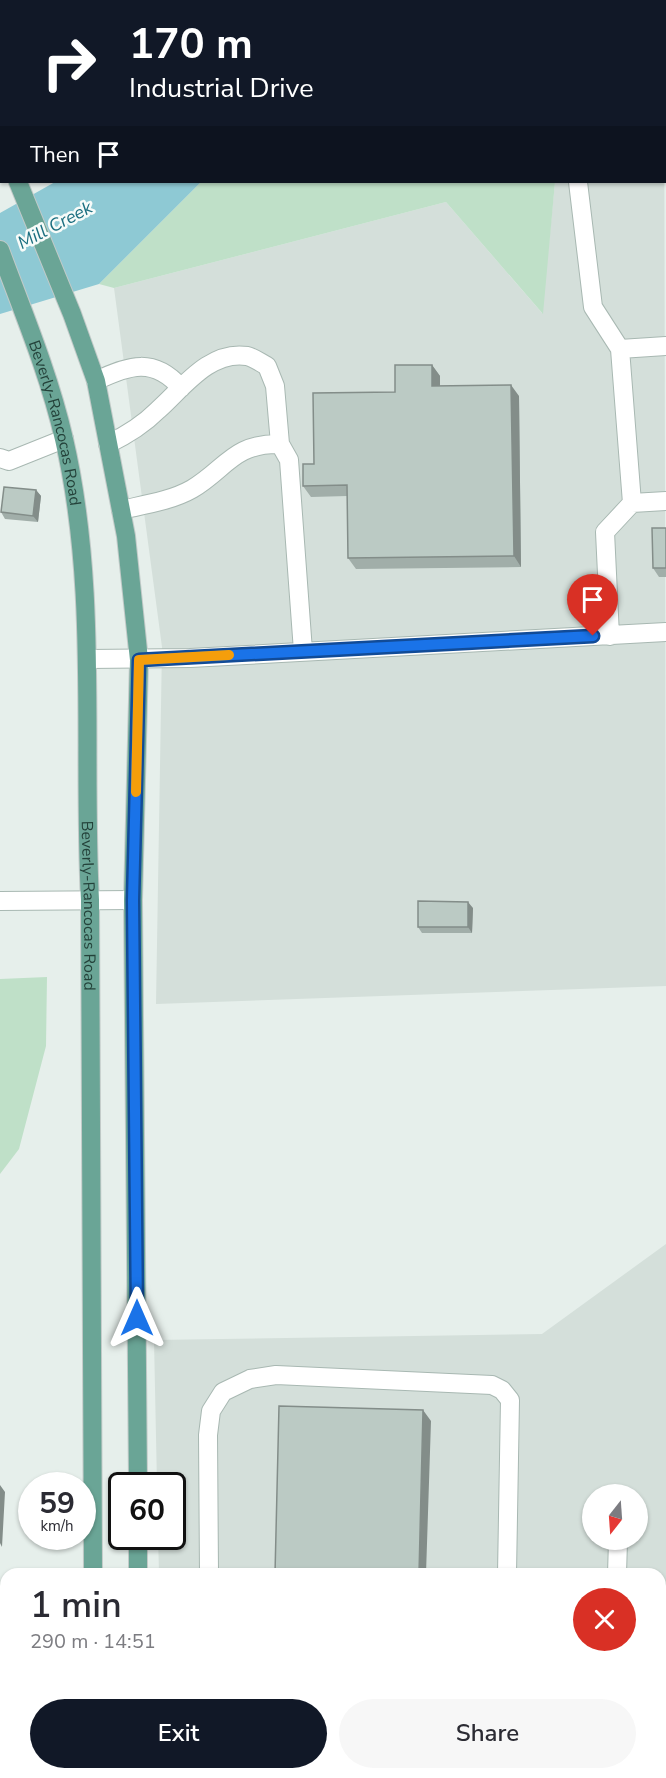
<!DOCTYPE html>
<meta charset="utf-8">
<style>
body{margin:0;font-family:"Nunito Sans",sans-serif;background:#f7f7f7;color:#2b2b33;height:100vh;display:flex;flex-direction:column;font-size:22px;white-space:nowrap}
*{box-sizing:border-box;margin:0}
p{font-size:20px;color:#7c7c81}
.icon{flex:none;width:33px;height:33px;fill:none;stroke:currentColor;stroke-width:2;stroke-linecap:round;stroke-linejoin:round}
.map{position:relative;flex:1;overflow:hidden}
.drawer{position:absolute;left:0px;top:1568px;width:666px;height:212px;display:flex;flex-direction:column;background:#fff;border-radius:18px 18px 0 0;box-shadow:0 2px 4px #0004}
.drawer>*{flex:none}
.hud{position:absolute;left:0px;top:0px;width:666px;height:183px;box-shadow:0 2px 4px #0004;background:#111827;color:#fff;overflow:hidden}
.needle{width:39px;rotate:197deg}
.fabs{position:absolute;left:582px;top:1484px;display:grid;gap:12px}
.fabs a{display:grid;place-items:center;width:66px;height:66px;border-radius:50%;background:#fff;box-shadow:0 2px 4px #0004;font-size:30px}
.speed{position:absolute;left:18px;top:1472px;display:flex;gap:12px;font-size:30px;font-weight:700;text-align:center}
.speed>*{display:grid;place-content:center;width:78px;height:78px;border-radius:50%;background:#fff;box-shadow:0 2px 4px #0004;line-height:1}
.speed small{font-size:15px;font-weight:400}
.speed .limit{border:3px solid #111;border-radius:9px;background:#fff;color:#111}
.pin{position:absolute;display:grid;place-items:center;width:51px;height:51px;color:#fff;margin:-62px -26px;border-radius:50% 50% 50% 0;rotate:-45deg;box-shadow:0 0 6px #0007}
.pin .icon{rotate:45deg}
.me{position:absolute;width:66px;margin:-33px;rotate:0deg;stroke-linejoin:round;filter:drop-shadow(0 0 4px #0008)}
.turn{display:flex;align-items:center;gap:21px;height:126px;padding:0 30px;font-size:27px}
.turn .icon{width:78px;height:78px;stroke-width:2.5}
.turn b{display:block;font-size:42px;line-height:51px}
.then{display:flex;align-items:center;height:57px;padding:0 30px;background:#0003;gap:12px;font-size:22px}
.round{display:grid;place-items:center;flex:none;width:63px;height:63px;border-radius:32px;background:#f7f7f7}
.overview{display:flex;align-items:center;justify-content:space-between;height:102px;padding:0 30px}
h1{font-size:36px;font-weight:600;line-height:45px}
.action{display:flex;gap:12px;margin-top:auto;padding:12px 30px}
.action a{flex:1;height:69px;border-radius:36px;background:#111827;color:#fff;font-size:24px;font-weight:600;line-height:69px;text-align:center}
.action a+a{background:#f7f7f7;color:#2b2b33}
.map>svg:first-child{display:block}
</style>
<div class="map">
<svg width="666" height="1778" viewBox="0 0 666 1778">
<rect width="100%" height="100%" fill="#e6efeb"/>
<path fill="#d4dfda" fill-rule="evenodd" d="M664 3 666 986 156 1004 162 647 114 288 446 202 542 313 555 182H664Z
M666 1244V1778H164V1773H660V1574L159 1573 158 1536H172V1485H157L154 1340 542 1334ZM592 1494H638V1539H592Z"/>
<path fill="#bfe0c8" d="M0 0H234L2 2 1 101Z
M382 0H666V3L380 2Z
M201 182H555L543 314 446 202 114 288 99 284Z
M47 977 46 1046 19 1149 0 1174V979Z"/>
<path fill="#8ec9d4" d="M234 0H382L233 1Z
M55 182H201L99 284 0 314V213Z"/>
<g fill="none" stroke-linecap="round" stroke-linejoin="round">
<path stroke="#8ec9d4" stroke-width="8" d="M149 0V2"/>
<defs>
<path id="minor" d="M664 92H666
M578 182 593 307 620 349
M96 381C129 365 154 357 181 388
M108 444C127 435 143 425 158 410 182 389 209 350 247 356 253 357 261 363 267 366L275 386 280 444
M0 458 9 461 64 439
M632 503 620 349 666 346
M121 510C143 505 171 501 192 489 226 469 233 443 280 444L289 460 303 651
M610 636 605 532 632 503 666 501
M88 659 190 658 666 632
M0 901 133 900
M209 1574 208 1435 211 1411 223 1392 250 1379 276 1375 492 1385 502 1390 510 1400 507 1574
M617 1574 618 1541
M0 1608 6 1609
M212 1773V1778
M502 1778 503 1773
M610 1778V1773"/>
<g id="major">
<path d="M0 154 2 156"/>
<path d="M18 182 72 314 96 381 126 536 139 660 133 900 138 1485"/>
<path id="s1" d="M0 250C23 312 49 374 64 439 99 590 82 747 90 900L93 1574"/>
<path d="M138 1536V1574"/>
<path d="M94 1773V1778"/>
<path d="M141 1773V1778"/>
</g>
</defs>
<use href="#minor" stroke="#a8b8b2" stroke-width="20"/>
<use href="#major" stroke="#c2cac8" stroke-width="20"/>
<use href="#minor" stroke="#fff" stroke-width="18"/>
<use href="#major" stroke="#6aa596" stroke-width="18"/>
</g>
<path fill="#a1aea9" d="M432 365 440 376V386L519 396 521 567 356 569 348 558 347 496 311 497 303 486 314 464 395 392Z
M36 490 41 496 38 522 5 519 1 512Z
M666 528V577H659L653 568Z
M473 908 472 933H422L418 927Z"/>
<path fill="#838d89" d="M432 365 440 376V397L432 386Z
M511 385 519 396 521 567 514 556Z
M36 490 41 496 38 522 33 516Z
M468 902 473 908 472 933 468 927Z
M423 1410 431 1421 426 1574H419Z
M0 1485 5 1492 2 1547 0 1543Z
M0 1700 2 1704 0 1778Z
M422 1773H430L429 1778H422Z"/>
<path fill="#bbcac4" stroke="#838d89" stroke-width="1.5" d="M395 365H432V386L511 385 514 556 348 558 347 485 303 486V464H314L313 393 395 392Z
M4 487 36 490 33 516 1 512Z
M652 528H666V568H653Z
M418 901 468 902V927H418Z
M279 1406 423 1410 419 1574H275Z
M666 1702V1778H645L642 1773H660V1706Z
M269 1773H422V1778H269Z"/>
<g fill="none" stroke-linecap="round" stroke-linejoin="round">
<defs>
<path id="route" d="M137 1318 133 900 139 660 593 636"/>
</defs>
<use href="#route" stroke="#114b97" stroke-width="15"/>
<use href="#route" stroke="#1a73e8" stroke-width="10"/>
<path stroke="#f59e0b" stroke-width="10" d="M136 792 139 660 229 655"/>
</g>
<g text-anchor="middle" stroke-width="5" stroke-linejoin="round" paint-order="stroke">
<g font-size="16" fill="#24423a" stroke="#f7fbf9">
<text dy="6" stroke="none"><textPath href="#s1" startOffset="182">Beverly-Rancocas Road</textPath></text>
<text dy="6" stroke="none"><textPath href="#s1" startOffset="668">Beverly-Rancocas Road</textPath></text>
</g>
<g font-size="18" font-style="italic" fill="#1c6f80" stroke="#f7fbf9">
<text transform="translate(55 225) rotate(-28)" y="6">Mill Creek</text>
</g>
</g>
</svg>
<div class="fabs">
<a><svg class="needle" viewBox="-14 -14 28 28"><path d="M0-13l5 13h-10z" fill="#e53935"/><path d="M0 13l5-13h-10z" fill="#7c7c81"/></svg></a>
</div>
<div class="speed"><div>59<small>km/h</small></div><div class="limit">60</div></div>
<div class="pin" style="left:593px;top:636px;background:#d93025"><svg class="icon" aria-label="arrive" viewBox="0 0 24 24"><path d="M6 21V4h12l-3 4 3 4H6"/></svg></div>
<svg class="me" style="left:137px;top:1318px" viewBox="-20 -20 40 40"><path d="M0-17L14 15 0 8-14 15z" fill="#1a73e8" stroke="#fff" stroke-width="4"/></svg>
<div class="hud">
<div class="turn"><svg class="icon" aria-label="right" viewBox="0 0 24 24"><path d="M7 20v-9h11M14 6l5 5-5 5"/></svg><div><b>170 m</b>Industrial Drive</div></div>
<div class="then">Then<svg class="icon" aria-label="arrive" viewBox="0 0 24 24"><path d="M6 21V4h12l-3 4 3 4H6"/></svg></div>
</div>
<section class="drawer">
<div class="overview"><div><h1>1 min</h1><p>290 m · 14:51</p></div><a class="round" style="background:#d93025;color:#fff"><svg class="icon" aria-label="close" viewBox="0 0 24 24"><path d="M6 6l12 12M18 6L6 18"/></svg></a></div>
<div class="action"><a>Exit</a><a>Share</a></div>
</section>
</div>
